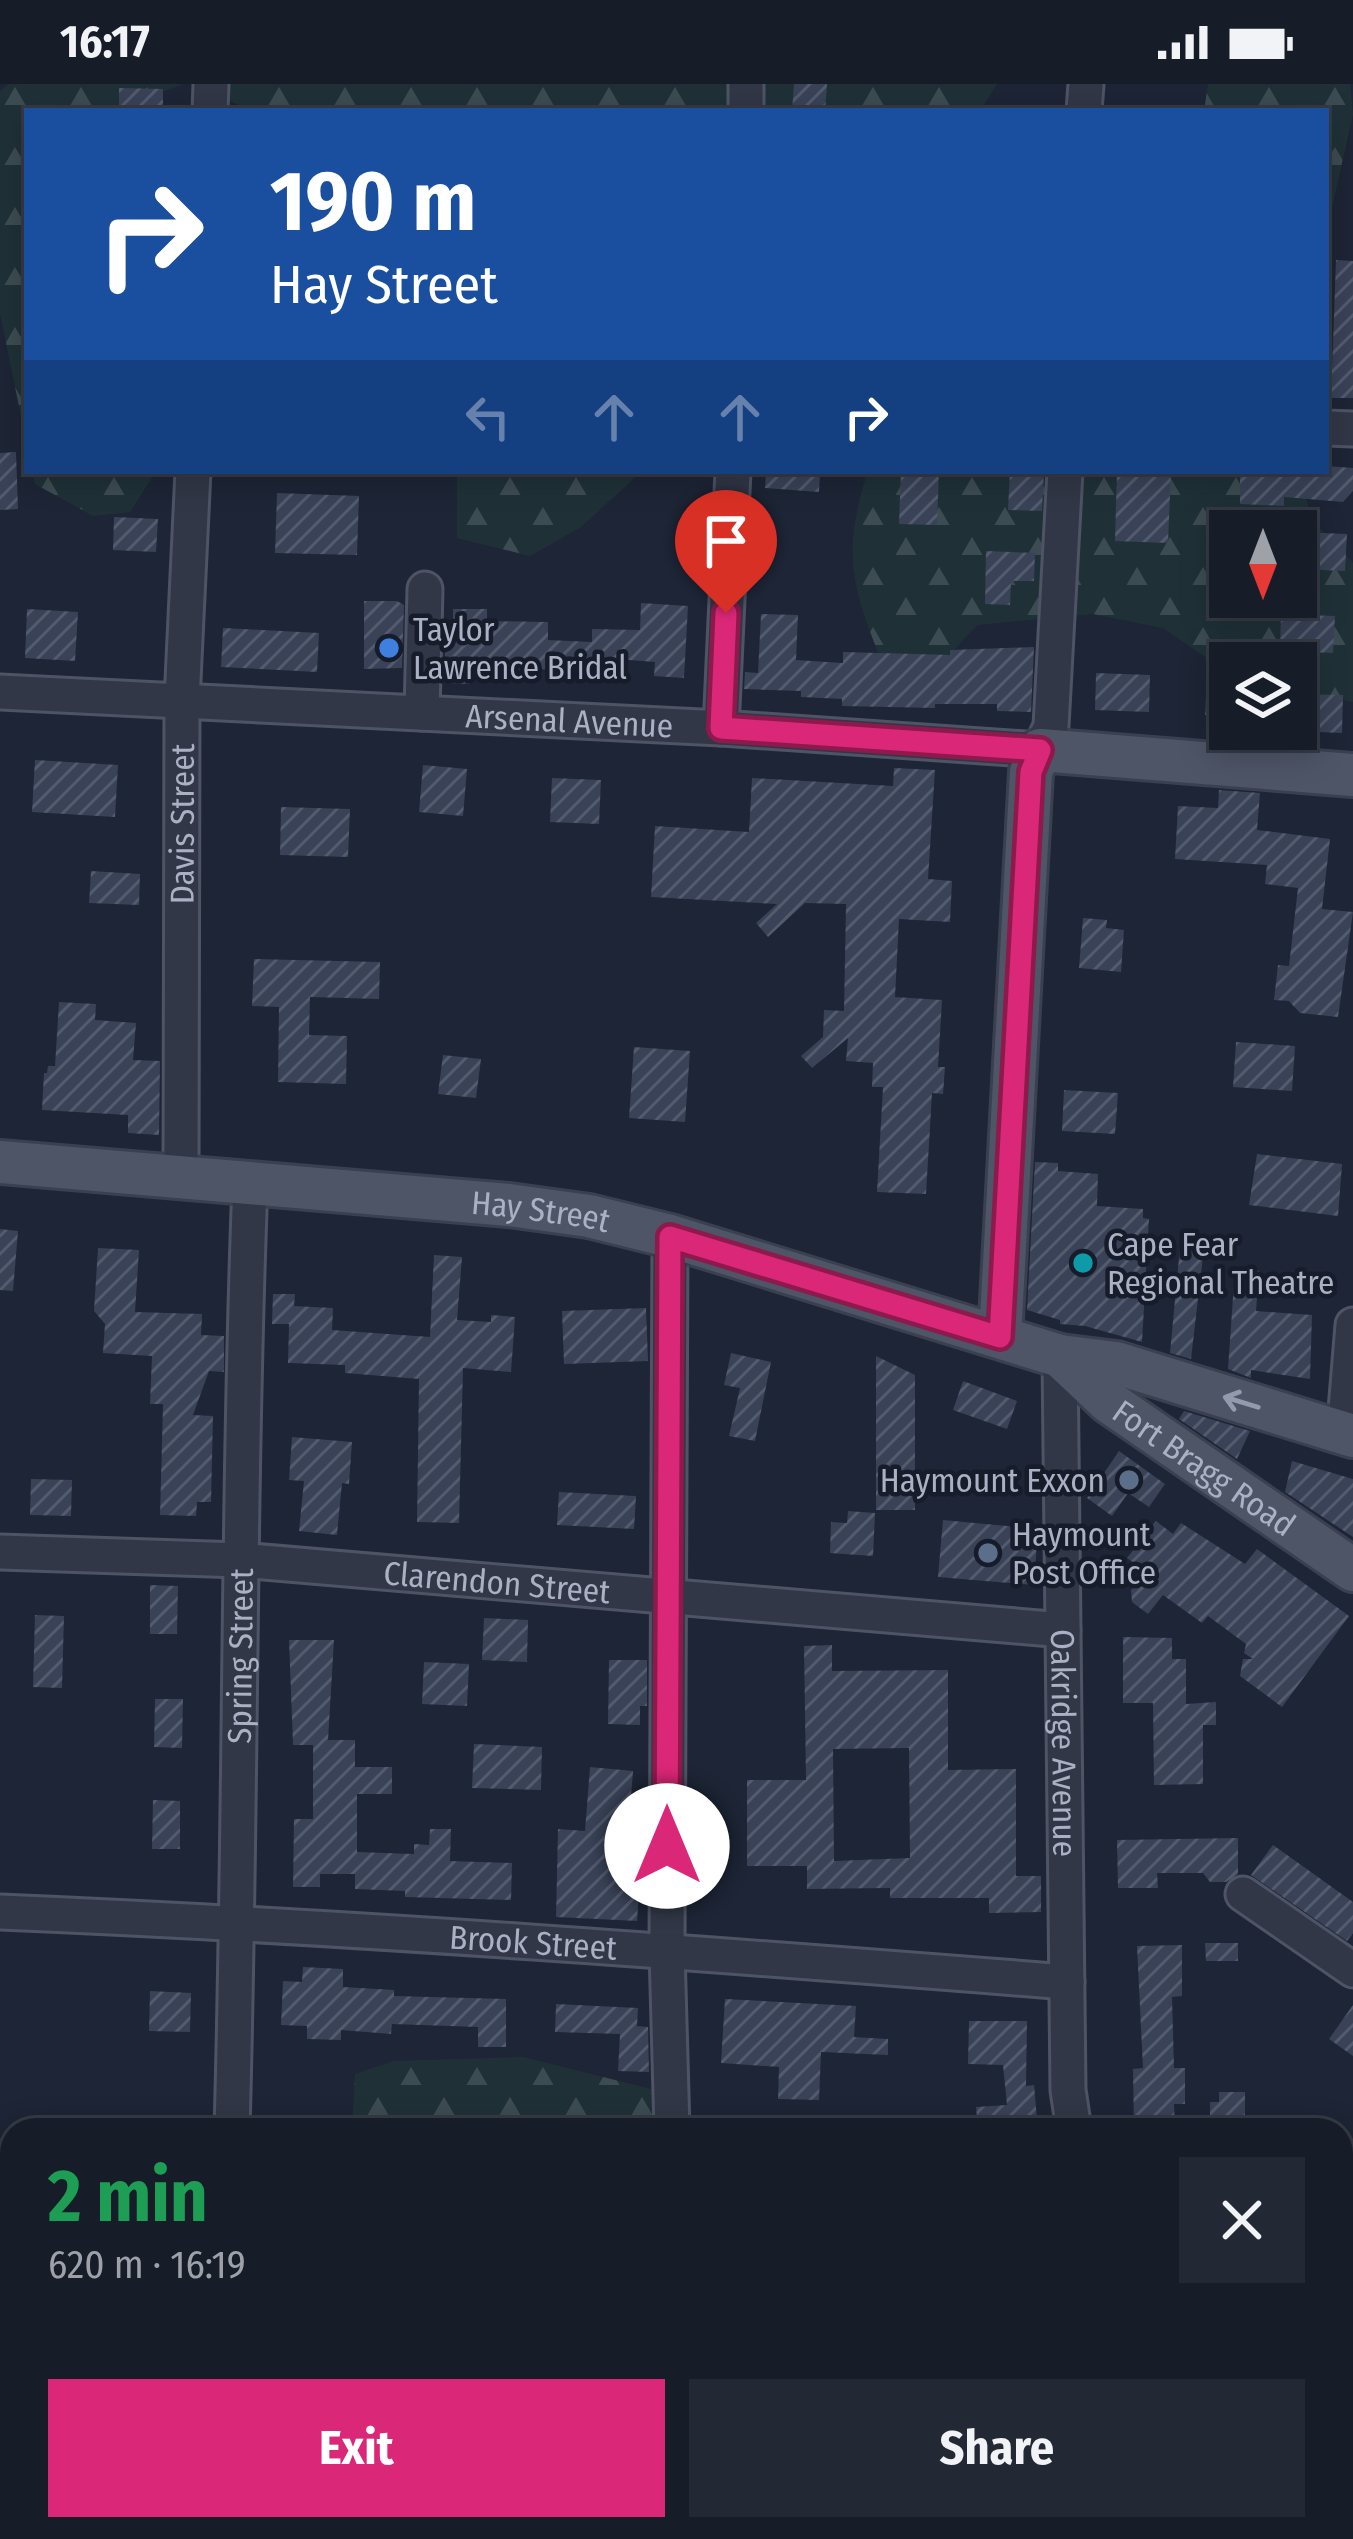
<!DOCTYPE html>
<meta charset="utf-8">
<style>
body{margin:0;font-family:"Fira Sans Condensed",sans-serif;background:#232934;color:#f1f3f6;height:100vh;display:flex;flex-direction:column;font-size:45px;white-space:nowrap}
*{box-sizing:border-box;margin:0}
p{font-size:39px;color:#9ea1a8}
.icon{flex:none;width:66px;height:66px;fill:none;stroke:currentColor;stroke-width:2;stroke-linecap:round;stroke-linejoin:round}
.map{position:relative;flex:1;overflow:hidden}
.details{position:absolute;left:0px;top:2034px;width:1353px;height:423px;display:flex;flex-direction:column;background:#161c28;border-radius:36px 36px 0 0;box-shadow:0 6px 30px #0003,0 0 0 3px #353a45}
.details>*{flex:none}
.hud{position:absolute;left:24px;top:24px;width:1305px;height:366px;border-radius:0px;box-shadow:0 6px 30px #0003,0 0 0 3px #353a45;background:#1a4fa0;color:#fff;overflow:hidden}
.needle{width:78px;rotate:180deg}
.fabs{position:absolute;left:1209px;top:426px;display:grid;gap:24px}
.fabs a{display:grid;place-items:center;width:108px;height:108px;border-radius:0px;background:#161c28;box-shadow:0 6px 30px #0003,0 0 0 3px #353a45;font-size:60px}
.pin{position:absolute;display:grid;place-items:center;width:102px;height:102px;color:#fff;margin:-123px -51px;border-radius:50% 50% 50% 0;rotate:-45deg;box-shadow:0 0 12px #0007}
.pin .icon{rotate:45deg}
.me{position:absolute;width:132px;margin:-66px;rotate:0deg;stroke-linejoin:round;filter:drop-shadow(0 0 9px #0008)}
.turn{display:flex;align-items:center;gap:42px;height:252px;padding:0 48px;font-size:54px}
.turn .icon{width:156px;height:156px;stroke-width:2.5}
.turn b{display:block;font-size:84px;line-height:102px}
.lanes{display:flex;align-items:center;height:114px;padding:0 48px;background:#0003;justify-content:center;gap:60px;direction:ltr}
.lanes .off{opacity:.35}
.round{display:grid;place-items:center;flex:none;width:126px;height:126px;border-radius:0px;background:#232934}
.overview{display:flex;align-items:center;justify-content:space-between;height:204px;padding:0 48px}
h1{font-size:72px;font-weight:700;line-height:90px;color:#1e9e55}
.primary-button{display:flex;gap:24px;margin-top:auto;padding:24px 48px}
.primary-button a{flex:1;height:138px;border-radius:0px;background:#db2777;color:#fff;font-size:48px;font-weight:700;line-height:138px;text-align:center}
.primary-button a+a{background:#232934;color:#f1f3f6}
.status{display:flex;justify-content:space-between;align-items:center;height:84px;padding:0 60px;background:#161c28;direction:ltr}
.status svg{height:33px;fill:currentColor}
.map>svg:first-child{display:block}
</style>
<div class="status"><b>16:17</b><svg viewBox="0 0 49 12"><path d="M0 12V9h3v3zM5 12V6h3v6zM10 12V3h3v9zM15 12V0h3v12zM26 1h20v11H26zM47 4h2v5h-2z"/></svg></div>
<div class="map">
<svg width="1353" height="2455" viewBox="0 0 1353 2455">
<defs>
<pattern id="forest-firs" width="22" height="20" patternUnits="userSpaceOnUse" patternTransform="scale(3)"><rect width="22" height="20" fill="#1f3137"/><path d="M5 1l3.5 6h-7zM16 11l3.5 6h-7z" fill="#3d4c52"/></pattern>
<pattern id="building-hatch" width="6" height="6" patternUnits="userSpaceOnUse" patternTransform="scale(3)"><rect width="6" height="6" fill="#394257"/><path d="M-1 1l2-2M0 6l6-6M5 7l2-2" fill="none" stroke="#535b6e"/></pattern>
</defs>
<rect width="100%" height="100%" fill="#1d2536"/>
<path fill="url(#forest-firs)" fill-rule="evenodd" d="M9 0H184L110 27H27V362L0 229V7Z
M196 0H997L980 27H251Z
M1208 0H1350L1353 30 1326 150V27H1204Z
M32 387H156L130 428 93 432 35 400Z
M457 387H642L581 443 530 472 457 454Z
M868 387H1298L1312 436 1353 479V618L1296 608V579H1230V590L1163 544 1093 530 977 541 923 599 883 581C852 502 841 470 868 387ZM1230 447H1296V513H1230Z
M523 1973 651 2005 685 2019 686 2046H352L355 1990 394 1977Z"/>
<path fill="url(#building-hatch)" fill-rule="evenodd" d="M794 0H827L825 27H792Z
M119 4 163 5V27H119Z
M1336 176 1353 177V314H1331Z
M16 368 18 425 0 426V369Z
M1326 382 1353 384V407L1343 418 1284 413V422L1240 420V388L1300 390V387H1326Z
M766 387H820L819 408 765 404Z
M901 387H939L937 441 899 440Z
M1010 387H1044L1042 427 1008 426Z
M1117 387H1171L1168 459 1115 457Z
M277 409 359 412 357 471 275 469Z
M114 433 158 435 156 468 113 466Z
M1296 448 1347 450 1345 487 1296 485Z
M986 467 1035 469 1034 497H1011L1010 521 985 520Z
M364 517H397L404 521 402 584 364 585Z
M641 519 688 522 684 594 654 592 655 578 616 575V586L470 585V600L444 599 445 563 453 559V525H487V537L548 538V556L592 558V545L640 546Z
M27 525 78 528 75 577 25 574Z
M761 530 798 531 796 576 843 579V568L950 571V566L1034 563 1031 628 997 627V620H935V624L842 622V615L801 613V607L744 605 745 588 758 589Z
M1281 530 1335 532 1333 569 1280 567Z
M223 544 319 549 317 588 221 583Z
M1096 589 1150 591 1149 628 1095 626Z
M1207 594 1230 595V632L1205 631Z
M1296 610 1343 611 1342 649 1296 647Z
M35 676 118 681 115 733 32 728Z
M423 681 467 685 463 732 419 728Z
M894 684 935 686 928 795 952 797 950 838 899 835 895 913 942 916 938 983H945L943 1010 932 1009 926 1110 877 1108 883 1003H872L873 979 846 977 848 954 812 984 801 972 823 953 824 926 844 927 846 820 805 819 768 853 756 839 777 820 651 813 655 742 749 748 752 694 893 702Z
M552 694 601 696 599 740 550 738Z
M1219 706 1260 709 1257 746 1330 755 1322 825 1353 828 1338 933 1300 929 1289 917 1274 916 1278 881 1289 882 1298 804 1265 800 1267 781 1175 775 1178 722 1218 724Z
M281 723 350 725 348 773 280 771Z
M91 787 140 790 139 821 89 819Z
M1083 834 1107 836 1106 844 1124 846 1121 888 1079 884Z
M254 875 380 878 379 915 310 913 309 951 347 952 346 1000 278 998 279 923 252 922Z
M59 918 96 920 95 936 136 939 133 976 160 977 159 1051 128 1049V1031L42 1026 44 989H47L48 982H55Z
M1236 958 1295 962 1292 1007 1233 1003Z
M634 963 690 967 685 1038 629 1034Z
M443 971 481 975 476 1014 438 1010Z
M1064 1006 1118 1009 1115 1050 1062 1047Z
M1257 1070 1342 1080 1338 1132 1249 1121Z
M1035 1078 1058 1079V1087L1098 1090 1097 1122 1143 1125V1134L1149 1135 1142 1258 1085 1242 1060 1240V1236L1027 1226Z
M0 1145 18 1147 13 1207 0 1206Z
M1180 1163 1204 1164 1191 1275 1170 1269Z
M98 1164 139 1166 135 1228 202 1230 201 1251 224 1252V1288L209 1287 193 1331 213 1332 211 1418H197L196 1432 160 1431 163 1320H150L152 1272 103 1269 105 1240 94 1227Z
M434 1171 462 1173 457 1236 491 1238V1231L515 1233 511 1288 463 1284 459 1439 417 1438 419 1295 345 1289V1281L288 1279 289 1240H272L273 1210H295L294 1222 333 1224 332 1246 430 1253Z
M1235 1185 1259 1187 1256 1227 1312 1231 1310 1295 1251 1286V1294L1228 1285Z
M646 1224 648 1277 564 1280 562 1227Z
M731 1269 771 1278 755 1357 729 1352 740 1304 724 1301Z
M876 1272 915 1291V1426H876Z
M963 1297 1017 1317 1007 1345 953 1326Z
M1184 1327 1250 1347 1237 1375 1179 1335Z
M292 1353 352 1358 349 1400 342 1399 337 1451 299 1447 304 1397 289 1396Z
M1119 1367 1165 1400 1149 1423 1128 1409 1112 1432 1087 1414Z
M1292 1377 1353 1395V1453L1285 1408Z
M31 1395 72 1396 71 1432 30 1431Z
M559 1408 636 1412 634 1445 557 1441Z
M848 1427 875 1429 873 1472 830 1469 831 1438 847 1439Z
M943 1436 1038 1445 1034 1501 938 1493Z
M1156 1437 1173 1450 1181 1439 1245 1480 1257 1465 1349 1532 1282 1623 1240 1592 1243 1575H1253L1244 1569 1246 1560 1208 1532 1202 1539 1163 1511 1148 1530 1132 1518 1131 1506 1145 1487 1127 1474Z
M150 1501 178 1502 177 1550H150Z
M35 1531 64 1532 62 1604 33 1603Z
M484 1534 528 1536 527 1578 482 1576Z
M1123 1553 1172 1554V1575H1186V1620L1216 1618V1641H1203V1700L1154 1701 1153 1619H1123Z
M289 1556H334L328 1656H355V1683H392V1710H357V1768L414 1770V1760L429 1761 430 1745H451L450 1777 512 1779 511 1816 405 1813V1807L355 1805V1790H320V1803H293L294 1735H313V1661H293Z
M832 1561V1587L948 1586V1686L1016 1685V1792H1041V1828L989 1829V1814H890V1804L807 1805V1782H747V1696H806L804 1562ZM909 1664 910 1774 834 1777 833 1665Z
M609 1576H647V1622H640V1641L608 1640Z
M424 1578 469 1580 467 1622 422 1620Z
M155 1615H183L182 1664 154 1663Z
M474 1660 542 1663 541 1706 472 1704Z
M590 1683 633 1687 631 1713 644 1714 642 1730 629 1729 627 1762 642 1763 637 1837 556 1833 558 1745 585 1747Z
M153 1716 180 1717V1765H152Z
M1238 1754V1790L1226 1798H1210L1203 1789H1157L1158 1804H1118L1117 1756Z
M1273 1761 1353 1818V1849L1347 1857 1251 1791Z
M1205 1859H1238V1877H1206Z
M1182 1861V1912L1172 1913 1174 1984H1185V2020H1174L1175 2044 1134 2045 1133 1985 1143 1984 1137 1862Z
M303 1883 343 1885V1903L394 1906V1912L506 1915V1963H478V1943L392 1940 391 1950 341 1946V1956L307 1955V1942L281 1941 283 1897 302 1898Z
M150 1907 191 1909 190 1948 149 1947Z
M725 1915 856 1922 854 1953 888 1955V1971L821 1968 819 2016 778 2015 779 1983 721 1979Z
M556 1920 638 1924 637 1942 648 1943 649 1988 618 1987 620 1950 555 1948Z
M1353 1921V1972L1329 1955Z
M969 1937H1027L1026 2002 1034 2001 1038 2046H978L976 2023 1007 2021 1003 1981 968 1980Z
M1219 2008H1245V2045H1210V2018H1219Z"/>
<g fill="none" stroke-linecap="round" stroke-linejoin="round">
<defs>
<g id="minor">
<path d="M210 27 211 0"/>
<path d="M746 27V0"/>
<path d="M1084 27 1086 0"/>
<path d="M1326 344 1353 345"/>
<path id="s1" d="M0 608 721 644 1040 666 1051 642 1065 387"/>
<path d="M422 629 425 505"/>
<path d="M721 644 733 387"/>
<path id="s2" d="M181 1091 182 617 193 387"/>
<path d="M670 1152 667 1867 672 2046"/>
<path id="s3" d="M1060 1272 1068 2006 1074 2046"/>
<path d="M1344 1350 1353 1241"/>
<path id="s4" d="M0 1468 240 1476 1063 1546"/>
<path d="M1243 1810 1353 1886"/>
<path id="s5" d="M0 1828C357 1843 711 1870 1067 1898"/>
<path id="s6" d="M232 2046C241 1730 238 1414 250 1099"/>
<path d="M1341 2124 1353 2107"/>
<path d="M1 2198 12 2184"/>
<path d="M1341 2362 1353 2363"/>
<path d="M142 2445 144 2455"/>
<path d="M1172 2445 1174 2455"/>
<path d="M686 2450 750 2455"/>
</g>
<g id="major">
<path id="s7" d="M0 1078 509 1121 589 1132 670 1152 1060 1272 1116 1279 1353 1352"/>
<path d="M1000 1253 1031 688 1040 666 1353 691"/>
<path id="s8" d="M1060 1272 1109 1318 1353 1486"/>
</g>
</defs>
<use href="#minor" stroke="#4e5465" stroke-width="39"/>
<use href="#major" stroke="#3a4050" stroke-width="48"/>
<use href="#minor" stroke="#313746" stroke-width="33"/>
<use href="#major" stroke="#4e5567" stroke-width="42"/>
</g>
<defs><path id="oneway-shaft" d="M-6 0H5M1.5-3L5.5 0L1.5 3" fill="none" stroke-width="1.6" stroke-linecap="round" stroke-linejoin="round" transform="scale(3)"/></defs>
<use stroke="#939aad" href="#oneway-shaft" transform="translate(1241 1318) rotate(-163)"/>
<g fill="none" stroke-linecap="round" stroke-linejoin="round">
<defs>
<path id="route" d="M667 1762 670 1153 1000 1253 1031 688 1040 666 721 644 726 529"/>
</defs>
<use href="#route" stroke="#8e194d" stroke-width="30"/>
<use href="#route" stroke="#db2777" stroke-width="21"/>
</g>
<circle fill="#3f7fe0" stroke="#171c2a" stroke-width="4.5" cx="389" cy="564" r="12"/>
<circle fill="#0f9aa8" stroke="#171c2a" stroke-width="4.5" cx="1083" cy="1179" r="12"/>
<g fill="#5c6f8a" stroke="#171c2a" stroke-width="4.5">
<circle cx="1129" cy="1396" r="12"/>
<circle cx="988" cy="1469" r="12"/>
</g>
<g text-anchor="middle" stroke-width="9" stroke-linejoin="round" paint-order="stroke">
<g font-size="33" fill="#aab1c4" stroke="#171c2a" text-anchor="start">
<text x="413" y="557">Taylor<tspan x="413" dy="38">Lawrence Bridal</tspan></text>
<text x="1107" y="1172">Cape Fear<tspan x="1107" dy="38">Regional Theatre</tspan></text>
<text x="1105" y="1408" text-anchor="end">Haymount Exxon</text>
<text x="1012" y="1462">Haymount<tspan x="1012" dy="38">Post Office</tspan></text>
</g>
<g font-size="33" fill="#aab1c4" stroke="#171c2a">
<text dy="12" stroke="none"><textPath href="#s1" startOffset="570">Arsenal Avenue</textPath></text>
<text dy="12" stroke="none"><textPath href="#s2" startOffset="351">Davis Street</textPath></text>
<text dy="12" stroke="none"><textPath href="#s7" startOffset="543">Hay Street</textPath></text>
<text dy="12" stroke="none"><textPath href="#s8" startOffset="183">Fort Bragg Road</textPath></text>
<text dy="12" stroke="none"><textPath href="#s4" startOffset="498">Clarendon Street</textPath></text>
<text dy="12" stroke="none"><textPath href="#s6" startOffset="474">Spring Street</textPath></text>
<text dy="12" stroke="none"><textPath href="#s3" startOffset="387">Oakridge Avenue</textPath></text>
<text dy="12" stroke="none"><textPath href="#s5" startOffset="534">Brook Street</textPath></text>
</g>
</g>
</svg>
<div class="fabs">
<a><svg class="needle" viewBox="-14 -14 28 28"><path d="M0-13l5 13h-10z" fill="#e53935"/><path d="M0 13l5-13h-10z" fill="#9ea1a8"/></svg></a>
<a><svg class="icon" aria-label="layers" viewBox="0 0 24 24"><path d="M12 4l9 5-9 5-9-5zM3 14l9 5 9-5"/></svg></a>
</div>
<div class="pin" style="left:726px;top:529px;background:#d93025"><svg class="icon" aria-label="arrive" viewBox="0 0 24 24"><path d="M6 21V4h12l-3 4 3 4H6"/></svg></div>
<svg class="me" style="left:667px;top:1762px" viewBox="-20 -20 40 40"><circle r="19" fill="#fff"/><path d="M0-13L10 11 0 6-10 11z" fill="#db2777"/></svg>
<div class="hud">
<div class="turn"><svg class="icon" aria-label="right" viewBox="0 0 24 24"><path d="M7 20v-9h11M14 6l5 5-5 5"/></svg><div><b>190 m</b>Hay Street</div></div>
<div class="lanes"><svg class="icon off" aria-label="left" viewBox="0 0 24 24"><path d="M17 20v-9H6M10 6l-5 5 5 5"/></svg><svg class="icon off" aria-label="ahead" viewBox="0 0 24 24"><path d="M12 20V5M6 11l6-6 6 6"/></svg><svg class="icon off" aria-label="ahead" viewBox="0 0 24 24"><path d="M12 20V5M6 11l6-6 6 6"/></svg><svg class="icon" aria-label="right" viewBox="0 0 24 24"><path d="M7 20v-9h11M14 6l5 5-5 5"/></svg></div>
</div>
<section class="details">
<div class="overview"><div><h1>2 min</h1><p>620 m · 16:19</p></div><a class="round"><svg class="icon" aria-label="close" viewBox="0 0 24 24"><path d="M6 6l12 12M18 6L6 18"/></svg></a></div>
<div class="primary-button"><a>Exit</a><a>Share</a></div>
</section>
</div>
